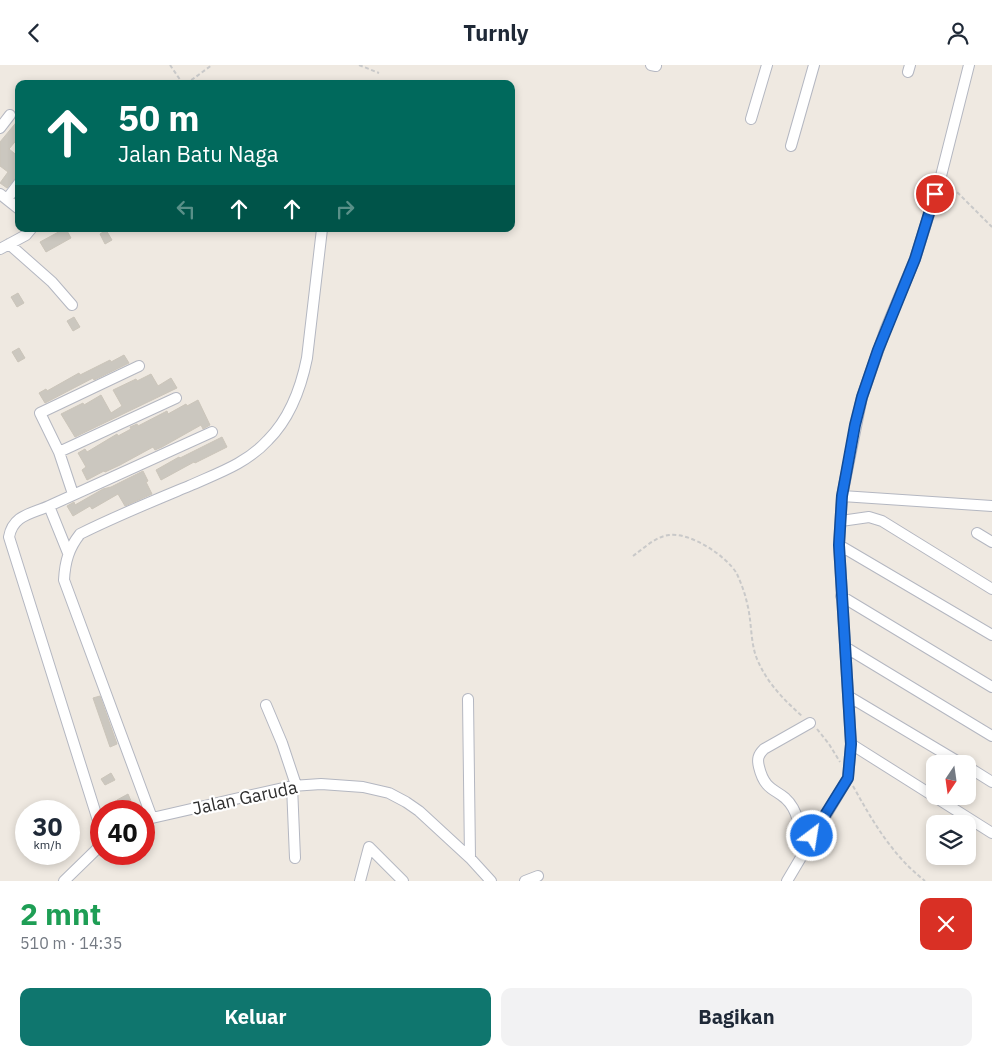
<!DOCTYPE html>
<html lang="id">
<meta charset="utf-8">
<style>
body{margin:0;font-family:"IBM Plex Sans",sans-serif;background:#f2f2f3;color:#1f2937;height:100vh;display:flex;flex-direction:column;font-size:19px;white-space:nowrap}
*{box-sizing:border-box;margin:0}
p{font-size:16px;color:#747a83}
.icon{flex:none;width:28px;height:28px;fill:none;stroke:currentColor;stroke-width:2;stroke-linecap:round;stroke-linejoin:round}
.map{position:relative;height:816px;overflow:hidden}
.side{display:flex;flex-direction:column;background:#fff;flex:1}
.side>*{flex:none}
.top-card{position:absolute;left:15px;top:15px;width:500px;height:152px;border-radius:10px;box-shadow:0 2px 8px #0003;background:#00695c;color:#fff;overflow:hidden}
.needle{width:32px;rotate:193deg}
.buttons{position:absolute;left:926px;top:690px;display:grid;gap:10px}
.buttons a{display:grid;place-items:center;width:50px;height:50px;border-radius:10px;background:#fff;box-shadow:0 2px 8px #0003;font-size:25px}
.speed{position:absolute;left:15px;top:735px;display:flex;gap:10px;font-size:25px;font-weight:700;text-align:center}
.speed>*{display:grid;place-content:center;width:65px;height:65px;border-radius:50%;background:#fff;box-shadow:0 2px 8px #0003;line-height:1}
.speed small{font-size:12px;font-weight:400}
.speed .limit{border:8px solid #d22;background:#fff;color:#111}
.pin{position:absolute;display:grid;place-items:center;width:42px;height:42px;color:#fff;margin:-21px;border:2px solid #fff;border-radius:50%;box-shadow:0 1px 5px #0007}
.me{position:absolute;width:55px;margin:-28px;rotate:31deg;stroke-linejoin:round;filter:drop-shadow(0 0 4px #0008)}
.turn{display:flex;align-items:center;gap:18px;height:105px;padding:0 20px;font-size:22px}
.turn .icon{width:65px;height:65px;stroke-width:2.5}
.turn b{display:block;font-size:35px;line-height:42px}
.lanes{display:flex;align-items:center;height:48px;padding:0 20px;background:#0003;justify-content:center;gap:25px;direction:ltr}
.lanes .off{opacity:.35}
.round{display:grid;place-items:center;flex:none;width:52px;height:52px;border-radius:10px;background:#f2f2f3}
.overview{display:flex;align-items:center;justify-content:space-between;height:85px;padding:0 20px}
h1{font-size:30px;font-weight:700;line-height:38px;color:#1e9e55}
.primary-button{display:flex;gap:10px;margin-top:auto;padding:10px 20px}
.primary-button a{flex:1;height:58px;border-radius:10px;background:#0f766e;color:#fff;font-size:20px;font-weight:700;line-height:58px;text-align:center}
.primary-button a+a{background:#f2f2f3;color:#1f2937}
header{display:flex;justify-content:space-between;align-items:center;height:65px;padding:0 20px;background:#fff;font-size:22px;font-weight:700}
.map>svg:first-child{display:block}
</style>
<header><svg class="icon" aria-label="back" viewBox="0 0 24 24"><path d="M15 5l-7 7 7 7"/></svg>Turnly<svg class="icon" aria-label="person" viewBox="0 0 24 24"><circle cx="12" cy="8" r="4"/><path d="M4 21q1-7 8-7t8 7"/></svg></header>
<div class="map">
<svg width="992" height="816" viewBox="0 0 992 816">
<rect width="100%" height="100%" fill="#efe9e1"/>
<path fill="#cbc7bf" stroke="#cbc5ba" d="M19 54V72L9 84 19 92V109L7 123 0 118 8 107 0 101V77Z
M64 164H66L71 173 46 187 40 177Z
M106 165 112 175 105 179 100 169Z
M18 228 24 238 17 242 11 232Z
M74 252 80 262 73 266 67 256Z
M19 283 25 293 18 297 12 287Z
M124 290 129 298 94 315 93 313 45 338 39 328 46 324 47 326 79 308 80 310 110 295 111 297Z
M151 309 158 321 171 313 177 323 75 372 61 349 83 338 84 340 101 330 111 348 122 341 113 325 136 314 137 316Z
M198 335 210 360 203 364 201 360 162 382 155 385 153 382 120 400 105 407 104 406 87 415 82 405 86 402 78 388 85 384 87 387 117 369 118 371 131 364 130 362 137 359 138 361 167 346 168 349 186 339 187 341Z
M222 372 227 382 195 398 194 397 161 415 156 405 179 392 180 393Z
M143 406 148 416 146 417 152 429 125 441 118 429 92 444 90 441 73 451 67 441 74 437 75 440 103 424 111 422Z
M100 631 117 679 110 682 93 633Z
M111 708 115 715 105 720 101 714Z
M128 729 131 736 121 741 117 735Z"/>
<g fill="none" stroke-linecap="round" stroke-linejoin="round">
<defs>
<path id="minor" d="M651 0 656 1V0
M908 7 910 0
M751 54 767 0
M0 63 10 50
M791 81 814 0
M0 129 19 144
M7 134 19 118
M9 179 52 217 72 240
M0 184 26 170 31 164
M59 387 40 348 139 301
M73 429 59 387 176 333
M842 431 992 441
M49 441C31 449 13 450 9 472L101 765
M841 456 869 452 882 456 992 524
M977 468 992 477
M839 480 992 570
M68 488 49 441 212 367
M841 531 992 622
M845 582 992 671
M848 631 962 699
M468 634 470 793
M266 640 282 678 296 720
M851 679 992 768
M968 702 992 717
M292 721 295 793
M152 753 64 515C65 496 69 483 80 469 116 451 153 436 189 421 218 408 246 399 268 375 290 353 301 323 307 293L322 164
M144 756 152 753 292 721 321 719 363 722 389 728 406 737 419 746 470 793 491 816
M804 785C801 771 800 755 793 743 781 722 766 731 759 702 757 694 758 690 764 684L810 658
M64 816 101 780
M360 816 369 782 403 816
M525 816 538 811
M787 816 848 713 851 679 839 480 842 431 862 332 886 263 915 194 941 111 969 0"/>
</defs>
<use href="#minor" stroke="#b4b7c1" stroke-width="12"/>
<path stroke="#c9c9c9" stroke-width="2" stroke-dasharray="4 2.5" stroke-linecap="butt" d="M170 0 183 19
M359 0 379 8
M186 19 212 0
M948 118 992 162
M633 491C644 483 655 472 669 470 690 467 727 491 737 509 741 518 745 528 747 538 752 556 750 577 757 594 767 618 784 635 802 651
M817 664 829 679 840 697
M853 721C873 757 892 790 925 816"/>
<use href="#minor" stroke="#fff" stroke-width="10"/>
</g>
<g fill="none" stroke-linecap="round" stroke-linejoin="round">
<defs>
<path id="route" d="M812 771 848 713 851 679 839 480 842 431 855 360 862 332 878 285 915 194 935 129"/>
</defs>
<use href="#route" stroke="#114b97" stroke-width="12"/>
<use href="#route" stroke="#1a73e8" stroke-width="9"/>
</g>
<g text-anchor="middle" stroke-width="4.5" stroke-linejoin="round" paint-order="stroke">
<g font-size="18" fill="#2e2e2e" stroke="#fff">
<text transform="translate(245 733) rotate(-12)" y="6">Jalan Garuda</text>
</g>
</g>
</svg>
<div class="buttons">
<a><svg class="needle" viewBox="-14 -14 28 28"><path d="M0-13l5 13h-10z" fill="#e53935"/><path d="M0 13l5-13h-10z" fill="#747a83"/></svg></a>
<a><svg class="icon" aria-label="layers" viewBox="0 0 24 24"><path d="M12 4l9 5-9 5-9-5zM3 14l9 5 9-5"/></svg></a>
</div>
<div class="speed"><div>30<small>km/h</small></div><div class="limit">40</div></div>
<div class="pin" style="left:935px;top:129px;background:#d93025"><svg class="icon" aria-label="arrive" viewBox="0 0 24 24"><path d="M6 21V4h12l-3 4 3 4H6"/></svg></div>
<svg class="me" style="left:812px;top:771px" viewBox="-20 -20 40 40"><circle r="17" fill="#1a73e8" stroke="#fff" stroke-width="3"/><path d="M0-11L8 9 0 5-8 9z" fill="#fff"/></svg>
<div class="top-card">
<div class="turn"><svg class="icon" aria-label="ahead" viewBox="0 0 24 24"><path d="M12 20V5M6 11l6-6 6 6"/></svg><div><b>50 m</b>Jalan Batu Naga</div></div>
<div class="lanes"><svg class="icon off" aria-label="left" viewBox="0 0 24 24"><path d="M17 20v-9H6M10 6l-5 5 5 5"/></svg><svg class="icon" aria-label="ahead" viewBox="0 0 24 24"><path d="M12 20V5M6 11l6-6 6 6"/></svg><svg class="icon" aria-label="ahead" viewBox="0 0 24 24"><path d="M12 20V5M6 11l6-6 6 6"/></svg><svg class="icon off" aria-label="right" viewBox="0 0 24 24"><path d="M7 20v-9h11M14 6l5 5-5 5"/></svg></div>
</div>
</div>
<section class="side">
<div class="overview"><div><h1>2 mnt</h1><p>510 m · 14:35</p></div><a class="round" style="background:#d93025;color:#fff"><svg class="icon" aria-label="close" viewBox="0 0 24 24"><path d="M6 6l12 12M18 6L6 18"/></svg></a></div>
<div class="primary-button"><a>Keluar</a><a>Bagikan</a></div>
</section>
